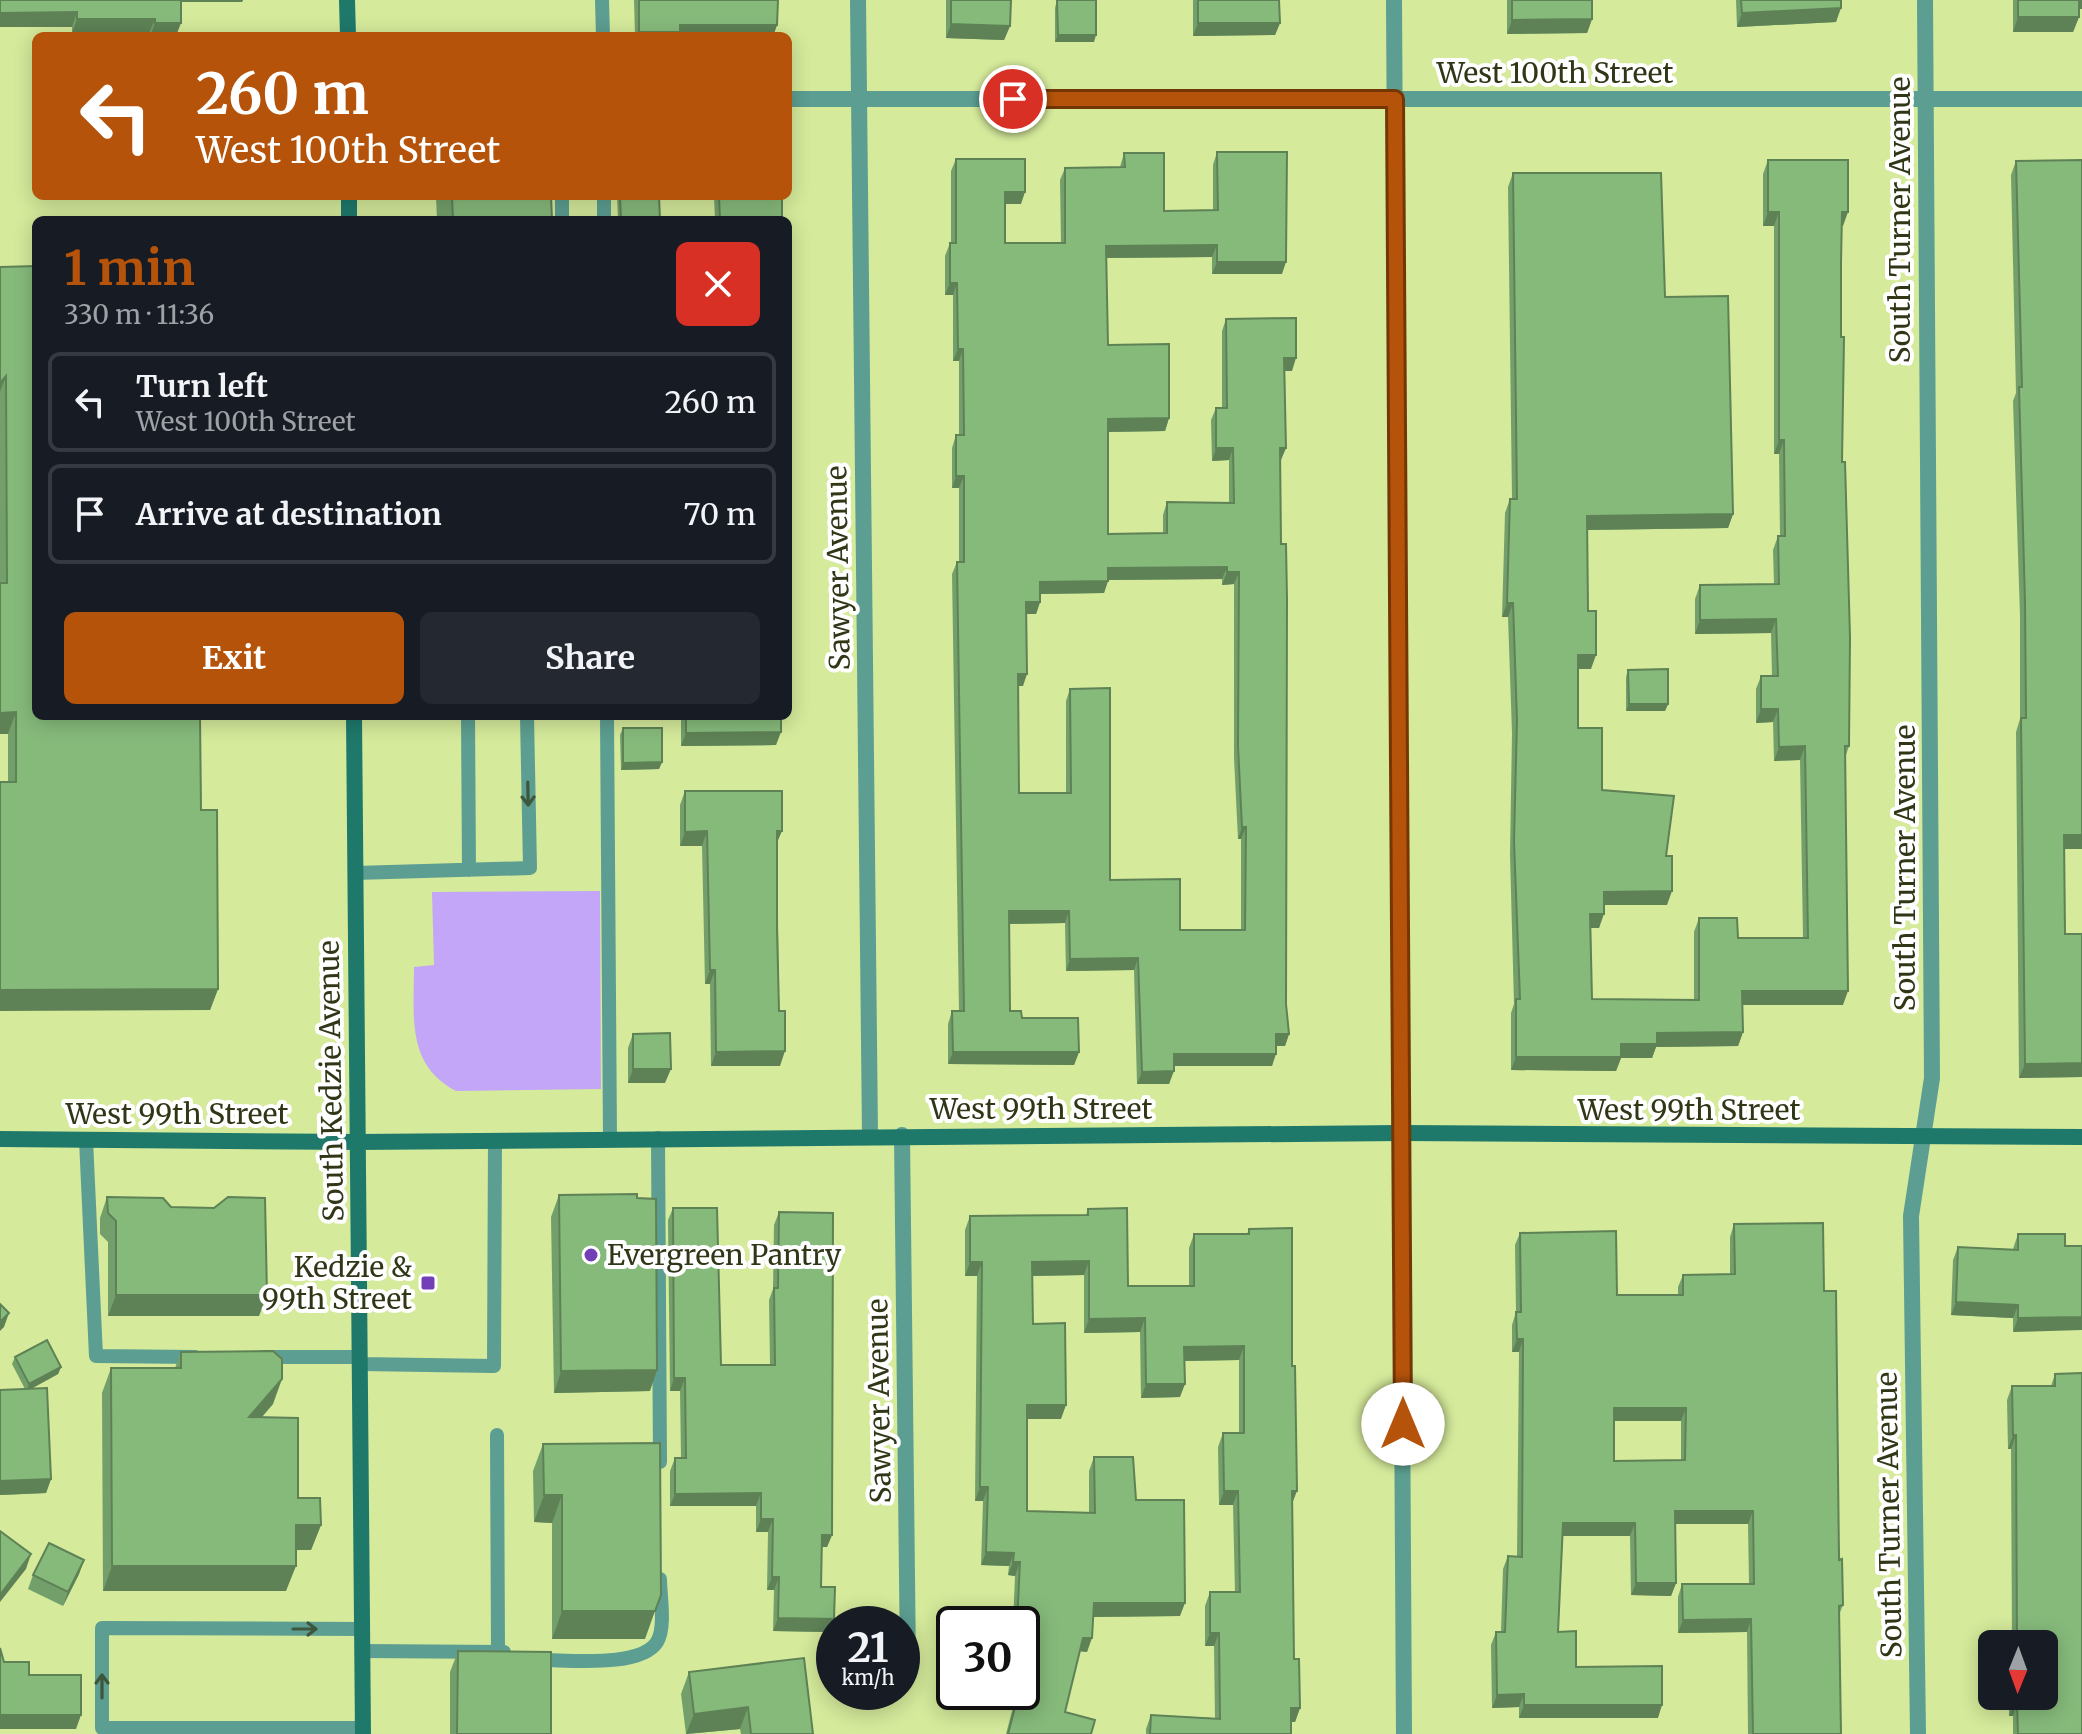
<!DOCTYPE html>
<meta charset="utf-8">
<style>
body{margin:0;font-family:Merriweather,serif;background:#242831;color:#f1f3f6;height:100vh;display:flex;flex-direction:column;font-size:30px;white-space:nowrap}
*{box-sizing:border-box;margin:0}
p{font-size:26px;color:#9ea1a6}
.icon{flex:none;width:44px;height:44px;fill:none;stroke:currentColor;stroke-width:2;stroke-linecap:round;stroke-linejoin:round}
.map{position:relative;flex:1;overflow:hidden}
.drawer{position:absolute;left:32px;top:216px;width:760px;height:504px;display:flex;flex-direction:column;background:#171b24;border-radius:12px;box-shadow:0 4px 20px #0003}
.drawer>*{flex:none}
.guide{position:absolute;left:32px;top:32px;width:760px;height:168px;border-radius:12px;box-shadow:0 4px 20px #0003;background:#b45309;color:#fff;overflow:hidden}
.needle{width:52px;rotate:181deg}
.controls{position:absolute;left:1978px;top:1630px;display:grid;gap:16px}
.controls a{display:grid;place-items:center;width:80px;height:80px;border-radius:12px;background:#171b24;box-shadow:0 4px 20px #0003;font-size:40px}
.speed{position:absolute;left:816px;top:1606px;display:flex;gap:16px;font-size:40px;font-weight:700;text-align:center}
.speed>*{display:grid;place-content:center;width:104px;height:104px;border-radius:50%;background:#171b24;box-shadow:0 4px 20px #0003;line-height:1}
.speed small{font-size:20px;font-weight:400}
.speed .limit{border:4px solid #111;border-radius:12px;background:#fff;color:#111}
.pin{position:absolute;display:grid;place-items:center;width:68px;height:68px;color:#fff;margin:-34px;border:4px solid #fff;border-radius:50%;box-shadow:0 2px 8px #0007}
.me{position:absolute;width:88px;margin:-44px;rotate:0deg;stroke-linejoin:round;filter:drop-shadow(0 0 6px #0008)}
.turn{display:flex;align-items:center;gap:28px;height:168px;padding:0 32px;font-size:36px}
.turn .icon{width:104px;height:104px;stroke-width:2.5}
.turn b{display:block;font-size:56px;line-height:68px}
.round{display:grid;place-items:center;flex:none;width:84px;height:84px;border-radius:12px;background:#242831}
.headline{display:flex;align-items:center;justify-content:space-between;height:136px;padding:0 32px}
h1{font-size:48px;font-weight:700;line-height:60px;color:#b45309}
.action{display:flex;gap:16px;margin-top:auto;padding:16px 32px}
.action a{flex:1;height:92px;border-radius:12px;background:#b45309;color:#fff;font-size:32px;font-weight:700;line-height:92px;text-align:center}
.action a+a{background:#242831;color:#f1f3f6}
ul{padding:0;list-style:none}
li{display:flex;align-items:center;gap:24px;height:100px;margin:0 16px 12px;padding:0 16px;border:4px solid #363941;border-radius:12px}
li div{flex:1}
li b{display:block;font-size:30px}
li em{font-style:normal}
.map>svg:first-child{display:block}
</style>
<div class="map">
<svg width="2082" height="1734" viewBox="0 0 2082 1734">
<rect width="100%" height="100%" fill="#d5ea9b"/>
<path fill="#c4a6f9" d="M600 891 601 1089 456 1091C406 1065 414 1016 414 967L434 965 432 892Z"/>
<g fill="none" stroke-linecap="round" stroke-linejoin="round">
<path stroke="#5c9e91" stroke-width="14" d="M602 0 603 36
M604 196V220
M562 220V196
M468 716 469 870
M607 716 610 1139
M355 873 530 868 527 716
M658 1138 660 1462
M86 1140 96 1356 195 1357
M264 1357H359
M360 1364 494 1366 495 1140
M497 1435 498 1652
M362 1629 102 1628V1728H363
M362 1651 504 1652
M535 1660C564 1659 640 1669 657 1642 666 1627 660 1596 660 1579"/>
<path stroke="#5c9e91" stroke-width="16" d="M858 0 870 1135
M1394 0 1404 1734
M788 99H2082
M902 1135 908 1665
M1918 1734 1911 1216 1932 1078 1925 0"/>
<path stroke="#1e796b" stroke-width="16" d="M347 0 348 36
M349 196V220
M354 716 363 1734
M0 1139 358 1142 1401 1133 2082 1137"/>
</g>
<path fill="#73a06a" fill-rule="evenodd" d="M0 0H243L242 2H181L176 36H149V33H72V27Z
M634 0H778L777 25 773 36H635Z
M946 0H1011L1010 26 1004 40 946 38Z
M1057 0 1094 42H1055V8Z
M1193 0H1279L1280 23 1275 35 1193 36Z
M1507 0H1592V19L1587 33 1507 34Z
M1736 0H1841L1836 22 1737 27Z
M2013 0H2082V9H2079V17L2073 32H2013Z
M1217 152 1282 274H1212V257L1106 258 1108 345 1169 418 1165 431 1108 432V534L1163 533V515L1167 502 1229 503V460L1212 461 1211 420 1216 408H1222V331L1226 319 1292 371H1285L1286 448 1280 460 1286 1004 1289 1034 1285 1046H1276L1272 1066H1174L1169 1084H1137L1134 970 1066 971 1065 923 1009 924 1010 1011 1079 1052 1074 1065 948 1064V1024L952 1011H959L952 574 957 562H959V488H952V448L956 435H959V361H953V295H945V256L950 243H951V171L956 159 1021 204H1005V243H1061L1060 180 1065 168 1120 167 1124 153 1164 211 1213 210V165ZM1222 579V585L1234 584V758L1238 839H1241V930H1180L1110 880 1070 689 1066 701V793H1019L1018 686H1023L1026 614H1036L1040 602V594L1104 593 1108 580Z
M1768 160 1843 226H1842L1841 263 1842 462 1849 746 1846 755 1843 1005H1742L1743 1032 1738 1046 1656 1047 1652 1058H1621L1616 1071 1511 1070V1013L1514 1004 1510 855 1512 733 1508 617H1502L1505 513 1510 499H1512L1508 187 1513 173 1665 297 1733 514 1728 528 1587 530 1588 611 1591 669H1578V728L1602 790 1666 856 1667 905H1604L1599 928H1591L1592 999 1694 1000V932L1699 918 1738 938H1803L1800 760 1774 761 1773 722 1756 723V689L1761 676H1772L1771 633 1695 634V599L1700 585 1774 584 1773 550 1778 536H1780L1779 454H1774V226H1763V174Z
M2016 161 2064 849 2065 934H2082V1077L2019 1078 2016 732 2020 719V616L2013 401 2016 393 2011 175Z
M436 196H551L552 220H437Z
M617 196H659L660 220H618Z
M714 196H782V220H715Z
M0 267 201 810 218 989 210 1010 8 782V734H0Z
M1628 670 1668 704 1665 711H1626V677Z
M681 716H781L776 745 681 746Z
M623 728 662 762 659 769 621 770 620 735Z
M685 791 777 844 780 1066H711L710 984H705L702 846H680V805Z
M633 1034 665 1083H628V1048Z
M559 1195 650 1391 554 1393 551 1217Z
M107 1197 259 1316H108V1242L100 1234V1218Z
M673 1208 721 1365H770L769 1300 773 1289 774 1225 779 1212 832 1535 827 1547H822L821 1587 834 1619 829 1632 773 1631 774 1590H767L768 1532H756V1506H670V1471L675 1458H681L680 1391H670L668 1220Z
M1088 1209 1128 1286H1189V1248L1194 1234H1247L1249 1229 1293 1504 1294 1659 1300 1708 1295 1722H1291V1734H1146V1729L1151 1715 1215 1718 1214 1646H1205V1606L1210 1592H1235L1233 1505H1219L1218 1447 1223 1433H1239V1360L1184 1361 1180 1397 1141 1398 1140 1332 1084 1333V1275L1032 1276 1033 1324 1061 1419H1027V1511L1089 1513V1471L1094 1457 1136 1500 1180 1616 1093 1617 1087 1652 1080 1651 1065 1712 1091 1734H1006L1017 1692H1022V1674L1028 1649H1022V1624H1013L1015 1576 1008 1575 1009 1566 981 1565 983 1501H975L977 1276H965V1230L970 1216 1086 1215Z
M1734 1224 1824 1291 1843 1605 1839 1615 1841 1734H1748L1747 1632 1678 1633V1597L1682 1584H1749L1748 1524H1675L1676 1583 1671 1596 1631 1595 1630 1536H1563L1558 1632 1576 1667 1658 1718H1519V1707L1492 1708 1491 1645 1496 1632H1501L1503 1569 1508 1556 1517 1557 1519 1352H1512V1325L1516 1312 1515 1245 1520 1233 1617 1295H1678V1287L1683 1275 1730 1274V1237ZM1614 1421H1681V1460L1614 1461Z
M2018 1234H2065L2013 1332V1318L1951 1315 1953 1260 1958 1247 2013 1249Z
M181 1352 273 1404 261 1417 298 1498 321 1525 311 1550H296L286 1591H103L102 1393 111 1368H175Z
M15 1357 61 1367 58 1374 31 1389 51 1479 46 1493 0 1495V1390L25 1389 12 1364Z
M2055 1374 2082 1734H2013V1716H2009V1696H2044V1644H2012L2011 1449H2008L2007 1400 2012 1386H2051Z
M543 1444 645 1639H552V1523L534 1522 533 1471Z
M84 1560 79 1574 63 1606 28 1589 33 1575Z
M458 1651 551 1734H450V1672Z
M689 1672 813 1734H741L740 1729 686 1734 681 1694Z"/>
<path fill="#5e8256" d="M176 0H243L242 2H176Z
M2077 0H2082V9H2073Z
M1841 8 1836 22 1737 27 1742 13Z
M77 12 72 27H0V13Z
M2018 17H2079L2073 32H2013Z
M77 19H155L149 33H72Z
M1592 19 1587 33 1507 34 1512 20Z
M155 23H181L176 36H150Z
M1198 23H1280L1275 35 1193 36Z
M951 24 1010 26 1004 40 946 38Z
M680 25H777L773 36H638L639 32Z
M1058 35H1096L1094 42H1055Z
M1005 192H1025L1021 204H1000Z
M1768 212H1779L1774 226H1763Z
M1842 212H1848L1843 226H1838Z
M1217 245 1212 257 1101 258 1106 246Z
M1217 262H1286L1282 274H1212Z
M950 283H957L953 295H945Z
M958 349H963L959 361H953Z
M1284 358H1296L1292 371H1280Z
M6 376 0 392V383Z
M1169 418 1165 431 1103 432 1108 419Z
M1779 440H1784L1779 454H1774Z
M1216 448H1233L1229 460 1212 461Z
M1280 448H1286L1281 460H1276Z
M956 476H964L959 488H952Z
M1733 514 1728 528 1582 530 1587 516Z
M1227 567 1222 579 1104 580 1108 568Z
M1227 572H1239L1234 584 1222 585Z
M1108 581 1104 593 1036 594 1040 582Z
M1026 602H1040L1036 614H1022Z
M1507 603H1513L1508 617H1502Z
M1776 619 1771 633 1695 634 1700 620Z
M1578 655H1596L1591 669H1573Z
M1018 674H1027L1023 686H1014Z
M1629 704H1668L1665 711H1626Z
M1761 709H1778L1773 722 1756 723Z
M16 712 8 734H0V713Z
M781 732 776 745 681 746 686 733Z
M1805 746 1800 760 1774 761 1779 747Z
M662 762 659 769 621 770 623 763Z
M1242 827H1246L1241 839H1238Z
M707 831 702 846H680L685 832Z
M777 831H782L776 845Z
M2064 835H2082V849H2059Z
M1672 891 1667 905H1599L1604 892Z
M1009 911H1069L1065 923 1004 924Z
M1590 914H1604L1599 928H1585Z
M1138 958 1134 970 1066 971 1070 959Z
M710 970H715L710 984H705Z
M218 989 210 1010 0 1011V990Z
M1742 991H1848L1843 1005H1737Z
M1743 1032 1738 1046 1656 1047 1652 1058H1621L1616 1071 1511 1070 1516 1057 1621 1044 1657 1033Z
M1276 1034H1289L1285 1046H1272Z
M785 1051 780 1066H711L716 1052Z
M953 1052H1079L1074 1065 948 1064Z
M1174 1054H1276L1272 1066H1169Z
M2082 1063V1077L2019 1078 2025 1064Z
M633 1069H671L665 1083H628Z
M1174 1071 1169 1084H1137L1142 1072Z
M1089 1261 1084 1275 1027 1276 1032 1262Z
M970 1262H982L977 1276H965Z
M116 1295H267L259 1316H108Z
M1956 1302 2018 1305 2013 1318 1951 1315Z
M9 1313 4 1327 0 1331V1322Z
M2082 1317V1330L2013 1332 2018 1318Z
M1145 1318 1140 1332 1084 1333 1089 1319Z
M1517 1339H1523L1519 1352H1512Z
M1244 1346 1239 1360 1179 1361 1184 1347Z
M61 1367 58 1374 27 1391 29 1384Z
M657 1370 650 1391 554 1393 561 1371Z
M674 1378H685L680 1391H670Z
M282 1379 273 1404 240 1443 249 1417Z
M1146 1384H1185L1180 1397 1141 1398Z
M1027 1405H1066L1061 1419H1022Z
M1614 1408H1686L1681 1421H1609Z
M2013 1435H2016L2011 1449H2008Z
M51 1479 46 1493 0 1495V1481Z
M980 1487H988L983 1501H975Z
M1224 1491H1238L1233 1505H1219Z
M1292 1491H1297L1292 1504Z
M761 1493 756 1506H670L675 1494Z
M544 1495H562L552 1523 534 1522Z
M1675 1511H1753L1748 1524H1670Z
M761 1519H773L768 1532H756Z
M1563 1523H1635L1630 1536H1559Z
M296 1525H321L311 1550H287Z
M822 1535H832L827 1547H817Z
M986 1552 1014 1553 1009 1566 981 1565Z
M31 1554 26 1569 0 1602V1595Z
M84 1560 79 1574 63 1606 68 1592Z
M1013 1562H1020L1015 1576 1008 1575Z
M112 1566H296L286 1591H103Z
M772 1577H779L774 1590H767Z
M1636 1583H1676L1671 1596 1631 1595Z
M1094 1603H1185L1180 1616 1089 1617Z
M562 1611H655L645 1639H552Z
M778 1618 834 1619 829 1632 773 1631Z
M1751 1619 1747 1632 1678 1633 1683 1620Z
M1210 1633H1219L1214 1646H1205Z
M1022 1635H1033L1028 1649H1022Z
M1083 1638H1092L1087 1652 1078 1651Z
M1524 1694 1519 1707 1492 1708 1497 1695Z
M2014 1702H2017L2013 1716H2009Z
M1524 1705H1662L1658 1718H1519Z
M748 1707 740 1729 686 1734 694 1714Z
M1291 1708H1300L1295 1722H1286Z
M0 1715H81L76 1729H0Z"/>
<path fill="#86ba7b" stroke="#5e8256" stroke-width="2" fill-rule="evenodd" d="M0 0H181V23H155V19H77V12L0 13Z
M639 0H778L777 25H680V32H639Z
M951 0H1011L1010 26 951 24Z
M1057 0H1096V35H1058Z
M1198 0H1279L1280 23H1198Z
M1512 0H1592V19L1512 20Z
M1741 0H1841V8L1742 13Z
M2018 0H2079V17H2018Z
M1217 152H1287L1286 262H1217V245L1106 246 1108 345 1169 344V418L1108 419V534L1167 533V502L1234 503 1233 448H1216V408H1227L1226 319 1296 318V358H1284L1286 448H1280L1281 544H1286L1287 599 1286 1004 1289 1034H1276V1054H1174V1071L1142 1072 1138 958 1070 959 1069 911H1009L1010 1011H1021L1022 1018H1078L1079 1052H953L952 1011H964L957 562H964V476H956V435H964L963 349H958L957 283H950V243H956V159H1025V192H1005V243H1065V168L1125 167 1124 153H1164V211L1218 210ZM1227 567V572H1239L1238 746 1242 827H1246L1245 930H1180V879L1110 880V688L1070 689 1071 793H1019L1018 674H1027L1026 602H1040V582L1108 581V568Z
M1768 160H1848V212H1842L1841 263V337H1844L1842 462H1845L1850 637 1849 746H1845L1848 991H1742L1743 1032 1657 1033V1044H1621V1057H1516V999H1520L1514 841 1517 720 1513 603H1507L1510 499H1517L1513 173H1661L1665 297 1728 296 1733 514 1587 516 1588 611H1596V655H1578V728H1602V790L1674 796 1666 856H1672V891L1604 892V914H1590L1592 999 1699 1000V918H1737L1738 938H1808L1805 746 1779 747 1778 709H1761V676H1778L1776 619 1700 620V585L1779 584 1778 536H1785L1784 440H1779V212H1768Z
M2082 160V835H2064L2065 934H2082V1063L2025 1064 2021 718H2026L2025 602 2019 387H2022L2016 161Z
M452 196H551L552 220H453Z
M620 196H659L660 220H621Z
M719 196H782V220H720Z
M36 266V716H200L201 810H217L218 989 0 990V782H16V712L0 713V583H7L6 376 0 383V267Z
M1668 669V704H1629L1628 670Z
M686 716H781V732L686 733Z
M623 728H662V762L623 763Z
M685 791H782V831H777V929L779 1011H785V1051L716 1052 715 970H710L707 831 685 832Z
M670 1033 671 1069H633V1034Z
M637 1194V1198L656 1199 657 1370 561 1371 559 1195Z
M107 1197 163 1198 171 1207 214 1208 228 1197 265 1198 267 1295H116V1221L108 1213Z
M673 1208H717L721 1365H775L774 1288H778L779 1212 833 1213 832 1535H822L821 1587H835L834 1619 778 1618 779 1577H772L773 1519H761V1493L675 1494V1458H686L685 1378H674Z
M1127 1208 1128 1286H1194V1234H1249V1229L1292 1228V1366H1295L1297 1491H1292L1294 1659H1299L1300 1708H1291V1734H1150L1151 1715 1220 1719 1219 1633H1210V1592H1240L1238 1491H1224L1223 1433H1244V1346L1184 1347 1185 1384H1146L1145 1318 1089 1319V1261L1032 1262 1033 1324 1065 1323 1066 1405H1027V1511L1095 1513 1094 1457H1133L1136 1500H1184L1185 1603H1094L1092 1638H1083L1065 1712 1095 1720 1091 1734H1008L1019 1692H1022V1679L1033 1635H1022V1624H1017L1020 1562H1013L1014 1553 986 1552 988 1487H980L982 1262H970V1216L1088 1215V1209Z
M1823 1223 1824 1291H1836L1839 1560 1842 1559 1843 1605 1839 1606 1841 1734H1753L1751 1619 1683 1620 1682 1584H1754L1753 1511H1675L1676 1583H1636L1635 1523H1563L1558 1632 1576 1631V1667L1662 1666V1705H1524V1694L1497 1695 1496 1632H1505L1508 1556 1522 1557 1523 1339H1517L1516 1312H1521L1520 1233 1616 1231 1617 1295H1683V1275L1735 1274 1734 1224ZM1614 1408H1686L1685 1460 1614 1461Z
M2018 1234H2065V1246H2082V1317L2018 1318V1305L1956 1302 1958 1247 2018 1250Z
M0 1304 9 1313 0 1322Z
M47 1340 61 1367 29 1384 15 1357Z
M273 1351 282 1359V1379L249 1417 298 1418V1498H320L321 1525H296V1566H112L111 1368H181V1352Z
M2082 1373V1734H2018L2017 1702H2014V1696H2044V1644H2017L2016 1435H2013L2012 1386H2055V1374Z
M47 1388 51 1479 0 1481V1390Z
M660 1443 661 1595 655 1611H562V1495H544L543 1444Z
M0 1531 31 1554 0 1595Z
M49 1543 84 1560 68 1592 33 1575Z
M0 1648 4 1662H29V1675H81V1715H0Z
M458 1651 551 1652V1734H457Z
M804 1658 813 1734H751L748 1707 694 1714 689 1672Z"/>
<defs><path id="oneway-shaft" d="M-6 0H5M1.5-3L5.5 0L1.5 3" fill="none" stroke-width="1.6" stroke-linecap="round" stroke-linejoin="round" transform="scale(2)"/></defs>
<g stroke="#3d563c">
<use href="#oneway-shaft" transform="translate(528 794) rotate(89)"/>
<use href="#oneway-shaft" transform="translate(305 1629)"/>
<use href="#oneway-shaft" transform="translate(102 1686) rotate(-90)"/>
</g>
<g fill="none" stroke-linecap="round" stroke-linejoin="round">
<defs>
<path id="route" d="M1013 99H1395L1403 1424"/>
</defs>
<use href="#route" stroke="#753606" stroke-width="20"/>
<use href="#route" stroke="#b45309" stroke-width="14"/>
</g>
<g fill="#733fb6" stroke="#fff" stroke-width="3">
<circle cx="591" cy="1255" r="8"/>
<rect x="420" y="1275" width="16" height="16" rx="4"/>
</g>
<g text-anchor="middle" stroke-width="8" stroke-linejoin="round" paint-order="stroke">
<g font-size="28" fill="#303717" stroke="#fff">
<text x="1555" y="83">West 100th Street</text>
<text transform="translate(1900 220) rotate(-90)" y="10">South Turner Avenue</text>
<text transform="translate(838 568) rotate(-91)" y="10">Sawyer Avenue</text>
<text transform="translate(1905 868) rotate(-90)" y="10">South Turner Avenue</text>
<text transform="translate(331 1081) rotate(-91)" y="10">South Kedzie Avenue</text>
<text x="1041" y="1119">West 99th Street</text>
<text x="1689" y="1120">West 99th Street</text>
<text x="177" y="1124">West 99th Street</text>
<text transform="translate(879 1401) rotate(-91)" y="10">Sawyer Avenue</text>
<text transform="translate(1889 1515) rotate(-91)" y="10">South Turner Avenue</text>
</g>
<g font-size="28" fill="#303717" stroke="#fff" text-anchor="start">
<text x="607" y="1265">Evergreen Pantry</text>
<text x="412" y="1277" text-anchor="end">Kedzie &amp;<tspan x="412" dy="32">99th Street</tspan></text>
</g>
</g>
</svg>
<div class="controls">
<a><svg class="needle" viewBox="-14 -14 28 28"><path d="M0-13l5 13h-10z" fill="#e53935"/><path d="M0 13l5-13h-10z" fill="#9ea1a6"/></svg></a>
</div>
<div class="speed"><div>21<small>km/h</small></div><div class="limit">30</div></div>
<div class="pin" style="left:1013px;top:99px;background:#d93025"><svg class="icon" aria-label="arrive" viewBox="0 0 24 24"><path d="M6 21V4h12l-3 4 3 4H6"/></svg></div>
<svg class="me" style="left:1403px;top:1424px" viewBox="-20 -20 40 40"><circle r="19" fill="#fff"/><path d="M0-13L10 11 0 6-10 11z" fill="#b45309"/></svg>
<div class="guide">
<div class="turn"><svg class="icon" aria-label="left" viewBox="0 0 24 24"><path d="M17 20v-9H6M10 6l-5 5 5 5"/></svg><div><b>260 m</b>West 100th Street</div></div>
</div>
<section class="drawer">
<div class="headline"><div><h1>1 min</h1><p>330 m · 11:36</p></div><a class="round" style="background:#d93025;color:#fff"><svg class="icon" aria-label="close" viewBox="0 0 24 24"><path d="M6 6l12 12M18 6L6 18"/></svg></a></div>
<ul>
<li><svg class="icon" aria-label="left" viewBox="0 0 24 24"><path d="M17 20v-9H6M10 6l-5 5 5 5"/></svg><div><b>Turn left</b><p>West 100th Street</p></div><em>260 m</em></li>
<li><svg class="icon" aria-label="arrive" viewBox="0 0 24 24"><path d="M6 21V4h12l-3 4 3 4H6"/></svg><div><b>Arrive at destination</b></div><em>70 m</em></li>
</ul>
<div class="action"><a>Exit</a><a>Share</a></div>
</section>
</div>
